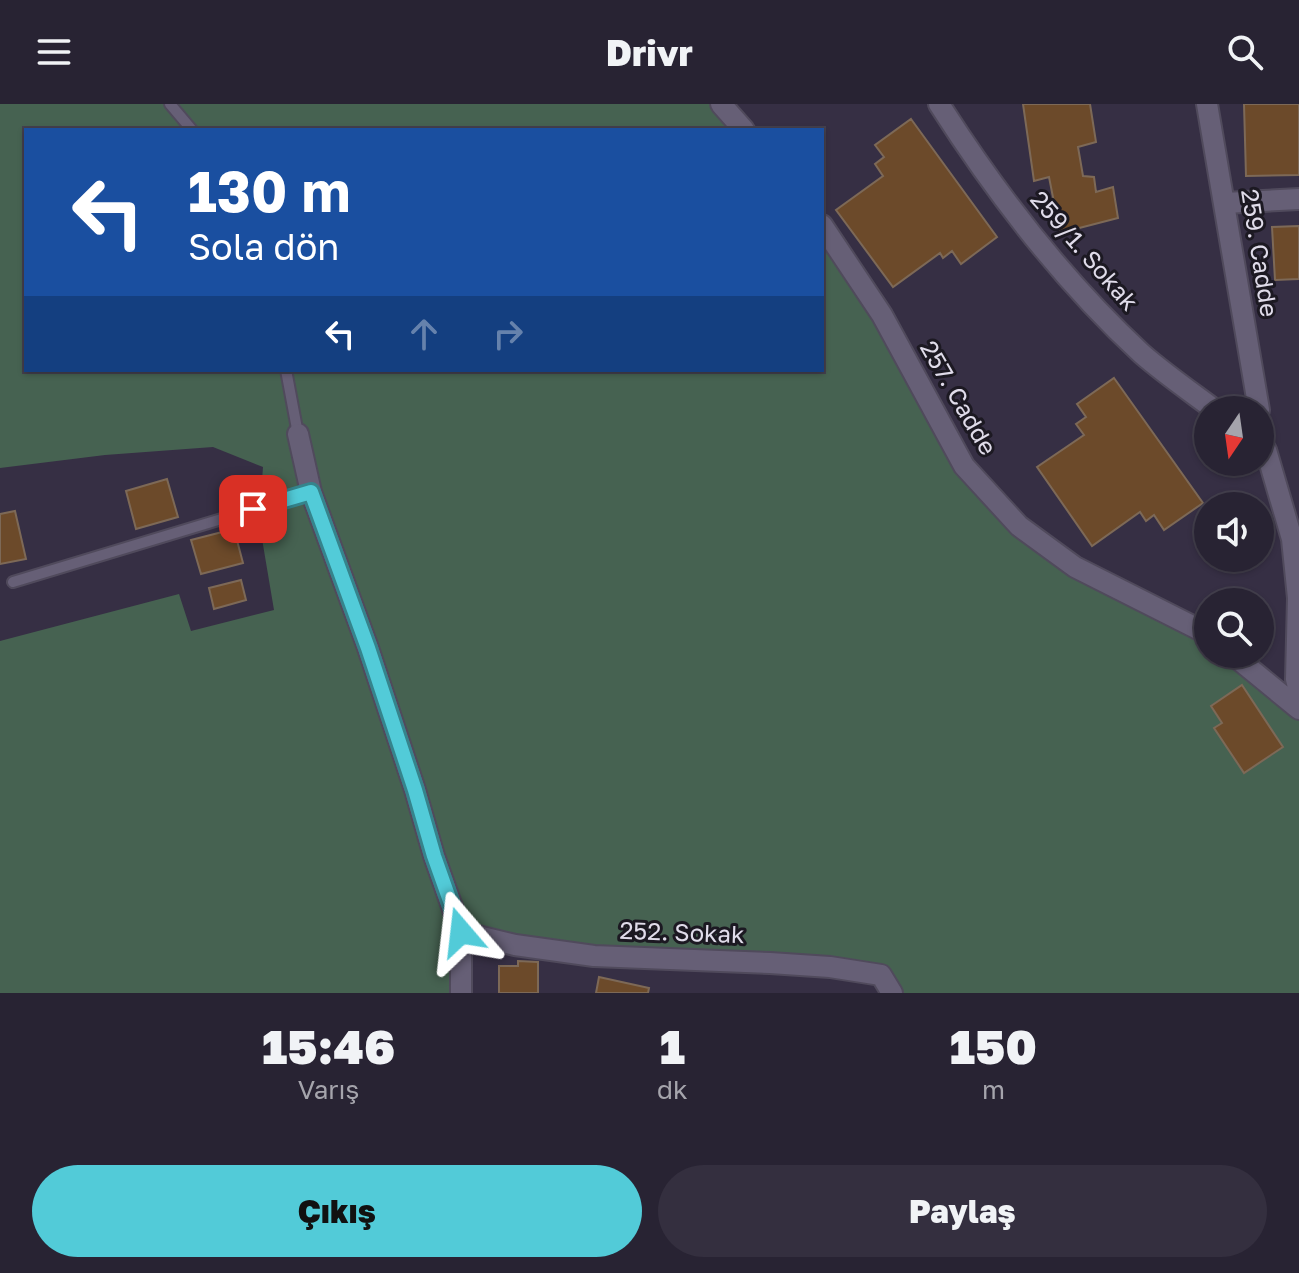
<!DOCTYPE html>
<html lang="tr">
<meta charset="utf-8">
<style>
body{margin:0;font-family:"Golos Text",sans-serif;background:#342f3f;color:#f1f3f6;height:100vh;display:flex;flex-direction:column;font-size:30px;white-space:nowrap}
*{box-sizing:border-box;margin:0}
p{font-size:26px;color:#a5a4ac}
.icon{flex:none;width:44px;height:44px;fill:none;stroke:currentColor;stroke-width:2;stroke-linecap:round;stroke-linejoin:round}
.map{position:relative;height:889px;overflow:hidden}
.side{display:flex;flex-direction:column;background:#282333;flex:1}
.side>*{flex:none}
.hud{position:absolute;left:24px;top:24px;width:800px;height:244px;border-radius:0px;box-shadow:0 2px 6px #0004,0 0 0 2px #44404e;background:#1a4fa0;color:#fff;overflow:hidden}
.needle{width:52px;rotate:193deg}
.fabs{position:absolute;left:1194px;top:292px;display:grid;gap:16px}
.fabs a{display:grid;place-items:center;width:80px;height:80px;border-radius:50%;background:#282333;box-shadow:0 2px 6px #0004,0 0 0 2px #44404e;font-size:40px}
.pin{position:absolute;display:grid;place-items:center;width:68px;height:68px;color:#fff;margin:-34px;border-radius:16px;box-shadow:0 4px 12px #0006}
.me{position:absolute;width:88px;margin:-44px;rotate:343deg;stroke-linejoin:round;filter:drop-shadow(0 0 6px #0008)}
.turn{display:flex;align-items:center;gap:28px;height:168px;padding:0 32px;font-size:36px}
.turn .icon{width:104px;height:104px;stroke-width:2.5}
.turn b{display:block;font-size:56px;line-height:68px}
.lanes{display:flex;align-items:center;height:76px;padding:0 32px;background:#0003;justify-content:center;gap:40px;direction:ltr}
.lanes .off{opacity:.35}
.eta{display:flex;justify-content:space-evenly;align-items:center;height:136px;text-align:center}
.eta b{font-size:48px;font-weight:800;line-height:56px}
.action{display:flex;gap:16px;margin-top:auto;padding:16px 32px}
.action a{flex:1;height:92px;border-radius:48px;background:#52cbd8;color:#111;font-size:32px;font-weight:800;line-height:92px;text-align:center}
.action a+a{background:#342f3f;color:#f1f3f6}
header{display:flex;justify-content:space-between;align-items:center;height:104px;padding:0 32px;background:#282333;font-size:36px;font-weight:800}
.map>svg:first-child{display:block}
</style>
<header><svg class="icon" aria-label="menu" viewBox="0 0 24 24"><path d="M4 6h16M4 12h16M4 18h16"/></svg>Drivr<svg class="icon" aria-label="search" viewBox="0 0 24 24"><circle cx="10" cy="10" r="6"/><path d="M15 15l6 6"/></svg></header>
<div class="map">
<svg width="1299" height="889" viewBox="0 0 1299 889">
<rect width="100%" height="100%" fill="#362f44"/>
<path fill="#466251" d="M0 0H721L744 26H26V266H822V121L929 302 1019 422 1208 530V550H1232L1299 605V889H892L881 871 679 855 461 829V889H0V537L179 490 191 527 274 506 259 417 263 363 213 343 105 351 0 364Z"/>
<path fill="#6c4a2a" stroke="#7d6957" stroke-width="2" d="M1023 0H1090L1096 38 1078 43 1083 72 1094 73 1096 88 1113 83 1118 114 1060 129 1049 73 1034 77Z
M1244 0H1299V71L1246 72Z
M911 15 997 133 961 160 952 147 943 154 940 149 893 183 836 106 883 72 875 60 884 53 875 41Z
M1299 122V175L1275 176 1272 123Z
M1114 274 1203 399 1164 426 1154 411 1146 417 1140 408 1092 442 1037 363 1084 331 1076 320 1086 313 1077 300Z
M167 375 178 413 136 425 126 387Z
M15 407 26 455 0 460V410Z
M234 425 243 459 201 470 191 436Z
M241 476 246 496 214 505 209 484Z
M1242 581 1283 643 1244 669 1214 624 1222 619 1211 602Z
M518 857 538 858V889H499V862H518Z
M599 873 649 884 648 889H596Z"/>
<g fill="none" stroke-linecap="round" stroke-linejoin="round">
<defs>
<path id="service" d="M170 0 192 26
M286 266 298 330
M13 478 311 388"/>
<path id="minor" d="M721 0 744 26
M939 0C997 91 1063 177 1142 250 1165 270 1191 288 1215 306
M1207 0 1259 306
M1225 99 1299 95
M822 121 882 211 964 362 1019 422 1075 463 1208 530
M298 330 311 388 368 544 415 686 434 752 461 828V889
M1260 341 1266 346 1292 435 1298 494 1296 575 1299 587
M1232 550 1299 605
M461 828 515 841 594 852 770 859 830 863 881 871 892 889"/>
</defs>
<use href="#service" stroke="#504a5c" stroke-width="14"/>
<use href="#minor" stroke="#504a5c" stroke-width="24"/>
<use href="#service" stroke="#665f76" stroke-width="10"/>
<use href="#minor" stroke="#665f76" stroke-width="20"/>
</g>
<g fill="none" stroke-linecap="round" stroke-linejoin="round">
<defs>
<path id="route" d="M253 405 311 388 368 544 415 686 434 752 461 828"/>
</defs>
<use href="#route" stroke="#35848c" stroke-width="20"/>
<use href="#route" stroke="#52cbd8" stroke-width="14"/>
</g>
<g text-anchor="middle" stroke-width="6" stroke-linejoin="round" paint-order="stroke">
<g font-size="24" fill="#e0dcea" stroke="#1c1922">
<text transform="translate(1084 147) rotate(49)" y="8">259/1. Sokak</text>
<text transform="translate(1259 149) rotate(81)" y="8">259. Cadde</text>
<text transform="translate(958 294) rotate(60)" y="8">257. Cadde</text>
<text transform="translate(682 829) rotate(2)" y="8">252. Sokak</text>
</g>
</g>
</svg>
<div class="fabs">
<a><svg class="needle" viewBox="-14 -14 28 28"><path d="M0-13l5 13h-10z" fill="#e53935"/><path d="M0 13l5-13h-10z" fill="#a5a4ac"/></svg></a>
<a><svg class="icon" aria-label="sound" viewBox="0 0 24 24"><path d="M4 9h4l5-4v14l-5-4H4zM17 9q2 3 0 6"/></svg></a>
<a><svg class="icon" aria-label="search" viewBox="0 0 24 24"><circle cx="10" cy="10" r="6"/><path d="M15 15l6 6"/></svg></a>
</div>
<div class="pin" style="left:253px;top:405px;background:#d93025"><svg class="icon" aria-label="arrive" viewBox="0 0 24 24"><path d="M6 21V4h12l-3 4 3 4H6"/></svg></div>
<svg class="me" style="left:461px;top:828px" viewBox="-20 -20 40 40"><path d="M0-17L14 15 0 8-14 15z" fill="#52cbd8" stroke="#fff" stroke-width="4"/></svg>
<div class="hud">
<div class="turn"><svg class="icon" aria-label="left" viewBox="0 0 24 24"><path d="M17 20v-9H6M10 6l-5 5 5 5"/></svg><div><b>130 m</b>Sola dön</div></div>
<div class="lanes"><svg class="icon" aria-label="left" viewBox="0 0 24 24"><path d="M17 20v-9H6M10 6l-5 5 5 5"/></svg><svg class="icon off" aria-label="ahead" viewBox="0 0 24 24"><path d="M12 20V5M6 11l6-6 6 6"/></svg><svg class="icon off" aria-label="right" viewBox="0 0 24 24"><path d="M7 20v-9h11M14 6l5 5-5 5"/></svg></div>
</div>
</div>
<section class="side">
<div class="eta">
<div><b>15:46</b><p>Varış</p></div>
<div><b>1</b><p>dk</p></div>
<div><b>150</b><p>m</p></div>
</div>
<div class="action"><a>Çıkış</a><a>Paylaş</a></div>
</section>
